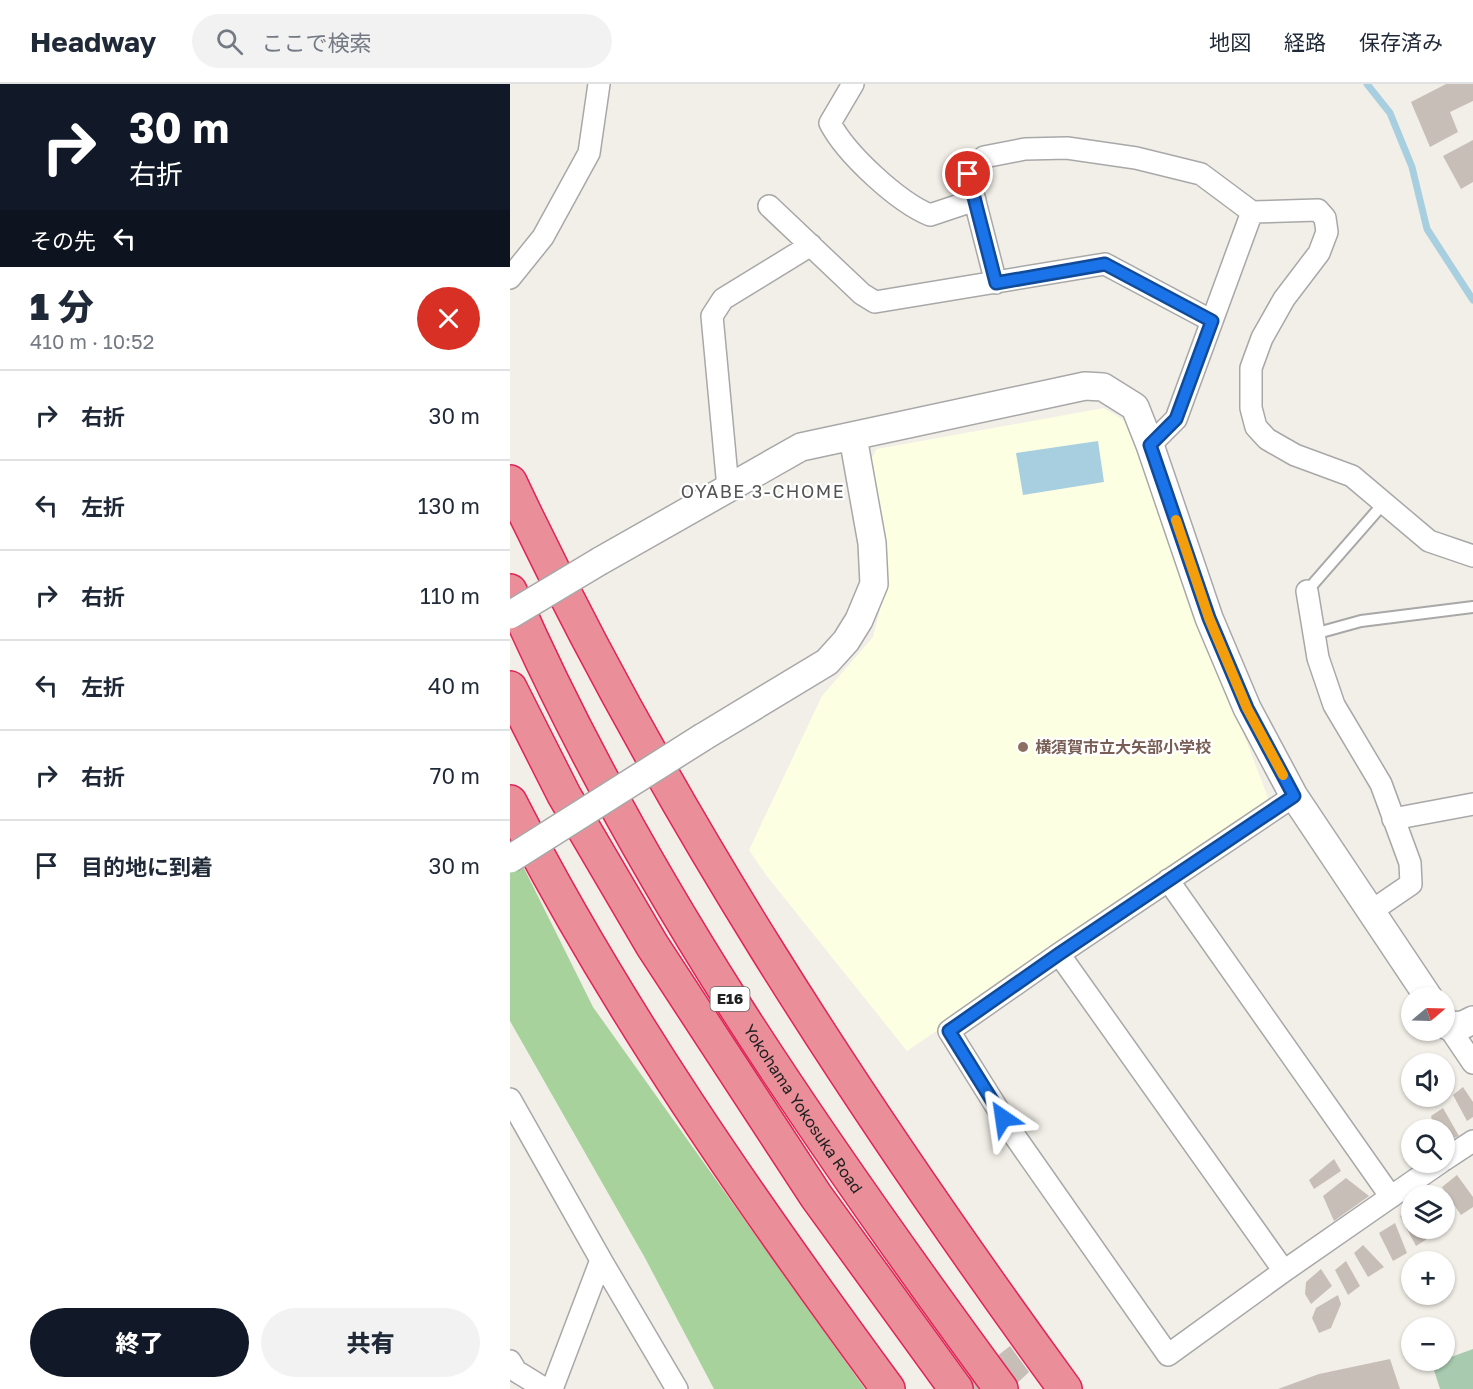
<!DOCTYPE html>
<html lang="ja">
<meta charset="utf-8">
<style>
body{margin:0;font-family:"Golos Text","Noto Sans JP",sans-serif;background:#f2f2f3;color:#1f2937;height:100vh;display:flex;flex-direction:column;font-size:22px;white-space:nowrap}
*{box-sizing:border-box;margin:0}
p{font-size:20px;color:#747a83}
.icon{flex:none;width:33px;height:33px;fill:none;stroke:currentColor;stroke-width:2;stroke-linecap:round;stroke-linejoin:round}
.map{position:relative;flex:1;overflow:hidden}
.side{display:flex;flex-direction:column;background:#fff;width:510px}
.side>*{flex:none}
.top-card{background:#111827;color:#fff;overflow:hidden}
.needle{width:39px;rotate:71deg}
.buttons{position:absolute;left:891px;top:903px;display:grid;gap:12px}
.buttons a{display:grid;place-items:center;width:54px;height:54px;border-radius:50%;background:#fff;box-shadow:0 2px 4px #0004;font-size:30px}
.pin{position:absolute;display:grid;place-items:center;width:51px;height:51px;color:#fff;margin:-26px;border:3px solid #fff;border-radius:50%;box-shadow:0 2px 6px #0007}
.me{position:absolute;width:66px;margin:-33px;rotate:328deg;stroke-linejoin:round;filter:drop-shadow(0 0 4px #0008)}
.turn{display:flex;align-items:center;gap:21px;height:126px;padding:0 30px;font-size:27px}
.turn .icon{width:78px;height:78px;stroke-width:2.5}
.turn b{display:block;font-size:42px;line-height:51px}
.then{display:flex;align-items:center;height:57px;padding:0 30px;background:#0003;gap:12px;font-size:22px}
.round{display:grid;place-items:center;flex:none;width:63px;height:63px;border-radius:32px;background:#f2f2f3}
.summary{display:flex;align-items:center;justify-content:space-between;height:102px;padding:0 30px}
h1{font-size:36px;font-weight:800;line-height:45px}
.primary-button{display:flex;gap:12px;margin-top:auto;padding:12px 30px}
.primary-button a{flex:1;height:69px;border-radius:36px;background:#111827;color:#fff;font-size:24px;font-weight:800;line-height:69px;text-align:center}
.primary-button a+a{background:#f2f2f3;color:#1f2937}
ul{padding:0;list-style:none}
li{display:flex;align-items:center;gap:18px;height:90px;padding:0 30px;border-top:2px solid #e0e1e3}
li div{flex:1}
li b{display:block;font-size:22px}
li em{font-style:normal}
header{display:flex;align-items:center;gap:36px;box-sizing:border-box;height:84px;padding:0 30px;background:#fff;border-bottom:2px solid #e0e1e3}
header strong{font-size:28px}
nav{display:flex;gap:33px;margin-inline-start:auto;font-size:21px}
.search{width:420px;height:54px;background:#f2f2f3;display:flex;align-items:center;gap:15px;box-sizing:border-box;padding:0 21px;border-radius:33px;color:#747a83;font-size:22px}
main{display:flex;flex:1;min-height:0}
.map>svg:first-child{display:block}
</style>
<header>
<strong>Headway</strong>
<div class="search"><svg class="icon" aria-label="search" viewBox="0 0 24 24"><circle cx="10" cy="10" r="6"/><path d="M15 15l6 6"/></svg>ここで検索</div>
<nav><a>地図</a><a>経路</a><a>保存済み</a></nav>
</header>
<main>
<section class="side">
<div class="top-card">
<div class="turn"><svg class="icon" aria-label="right" viewBox="0 0 24 24"><path d="M7 20v-9h11M14 6l5 5-5 5"/></svg><div><b>30 m</b>右折</div></div>
<div class="then">その先<svg class="icon" aria-label="left" viewBox="0 0 24 24"><path d="M17 20v-9H6M10 6l-5 5 5 5"/></svg></div>
</div>
<div class="summary"><div><h1>1 分</h1><p>410 m · 10:52</p></div><a class="round" style="background:#d93025;color:#fff"><svg class="icon" aria-label="close" viewBox="0 0 24 24"><path d="M6 6l12 12M18 6L6 18"/></svg></a></div>
<ul>
<li><svg class="icon" aria-label="right" viewBox="0 0 24 24"><path d="M7 20v-9h11M14 6l5 5-5 5"/></svg><div><b>右折</b></div><em>30 m</em></li>
<li><svg class="icon" aria-label="left" viewBox="0 0 24 24"><path d="M17 20v-9H6M10 6l-5 5 5 5"/></svg><div><b>左折</b></div><em>130 m</em></li>
<li><svg class="icon" aria-label="right" viewBox="0 0 24 24"><path d="M7 20v-9h11M14 6l5 5-5 5"/></svg><div><b>右折</b></div><em>110 m</em></li>
<li><svg class="icon" aria-label="left" viewBox="0 0 24 24"><path d="M17 20v-9H6M10 6l-5 5 5 5"/></svg><div><b>左折</b></div><em>40 m</em></li>
<li><svg class="icon" aria-label="right" viewBox="0 0 24 24"><path d="M7 20v-9h11M14 6l5 5-5 5"/></svg><div><b>右折</b></div><em>70 m</em></li>
<li><svg class="icon" aria-label="arrive" viewBox="0 0 24 24"><path d="M6 21V4h12l-3 4 3 4H6"/></svg><div><b>目的地に到着</b></div><em>30 m</em></li>
</ul>
<div class="primary-button"><a>終了</a><a>共有</a></div>
</section>
<div class="map">
<svg width="963" height="1305" viewBox="0 0 963 1305">
<rect width="100%" height="100%" fill="#f2efe8"/>
<path fill="#fdffe3" d="M594 324 615 337 758 714 754 724 397 967 256 791 239 766 312 612 363 553 378 494 360 377 367 365Z"/>
<path fill="#a8d29c" d="M0 756 83 923 355 1305H204L135 1174 0 937Z"/>
<path fill="#a8cbb0" d="M963 1265V1305H930L922 1280Z"/>
<path fill="#a8cfe0" d="M588 357 594 398 513 411 506 369Z"/>
<g fill="none" stroke-linecap="round" stroke-linejoin="round">
<path stroke="#a8cfe0" stroke-width="7" d="M857 0 880 29 902 83 917 145 963 216"/>
</g>
<path fill="#c7beb7" d="M936 0H963V17L940 28 948 48 920 63 901 18Z
M963 56V98L951 105 933 72Z
M953 1003 963 1018V1033L957 1037 943 1011Z
M933 1024 949 1052 939 1056 934 1054V1046H925L921 1032Z
M824 1075 831 1087 804 1105 799 1096Z
M947 1091 963 1113V1123L951 1131 932 1103Z
M836 1094 859 1112 824 1137 813 1112Z
M901 1127 902 1144H911L917 1155 906 1162 890 1132Z
M934 1129 941 1137 934 1143Z
M885 1139 897 1169 883 1177 869 1149Z
M853 1161 874 1183 858 1193 844 1169Z
M836 1177 850 1202 838 1211 825 1186Z
M811 1185 822 1202 801 1220 795 1210 796 1198Z
M828 1211 831 1220 821 1244 809 1249 802 1234 806 1224Z
M500 1262 519 1288 501 1305H445Z
M880 1275 890 1305H768L809 1290Z"/>
<g fill="none" stroke-linecap="round" stroke-linejoin="round">
<defs>
<path id="service" d="M797 507 873 420
M804 550 851 537 963 523"/>
<path id="minor" d="M343 0 320 39C336 70 388 118 420 131L465 116
M259 122 352 210 365 218 595 180 702 237
M742 128 808 126 815 134 817 148 809 169 774 215 752 254 741 284V324L746 343 757 355 785 371 842 392 919 457 963 472
M0 194 33 153 79 69 89 0
M486 199 458 90 474 73 515 65 557 64 626 74 691 90 742 128 666 335 640 361
M218 404 202 232 213 215 301 161
M797 507 808 574 824 621 871 700 900 779 901 800 860 828
M784 712 549 870 439 947 504 1051 658 1271 774 1187 931 1078
M883 735 963 720
M658 796 881 1113
M549 870 774 1187
M938 942 963 979
M0 1015 91 1176 42 1305
M934 1076 963 1057
M91 1176 167 1305
M0 1277 6 1287 35 1305"/>
<path id="tertiary" d="M90 477 291 363 575 302 593 303 625 323 640 361 699 534 737 624 784 712 919 914
M193 653 317 578 336 557 349 536 364 500 362 459 343 353
M934 936 938 942 953 941 963 936"/>
<g id="motorway">
<path d="M0 398C152 720 346 1018 555 1305"/>
<path id="s1" d="M0 507C126 795 306 1053 491 1305"/>
<path d="M0 604 54 711 142 861 306 1112 446 1305"/>
<path d="M0 718C106 925 240 1117 378 1305"/>
</g>
</defs>
<use href="#service" stroke="#a8a8a8" stroke-width="14"/>
<use href="#minor" stroke="#a8a8a8" stroke-width="24"/>
<use href="#tertiary" stroke="#a8a8a8" stroke-width="30"/>
<use href="#motorway" stroke="#e02457" stroke-width="36"/>
<use href="#service" stroke="#fff" stroke-width="10"/>
<use href="#minor" stroke="#fff" stroke-width="21"/>
<use href="#tertiary" stroke="#fff" stroke-width="27"/>
<use href="#motorway" stroke="#ea8f99" stroke-width="33"/>
<defs>
<path id="tertiary-bridge" d="M0 531 90 477
M0 775 193 653"/>
</defs>
<use href="#tertiary-bridge" stroke="#a8a8a8" stroke-width="30" stroke-linecap="butt"/>
<use href="#tertiary-bridge" stroke="#fff" stroke-width="27"/>
</g>
<g fill="none" stroke-linecap="round" stroke-linejoin="round">
<defs>
<path id="route" d="M458 90 486 199 595 180 702 237 666 335 640 361 699 534 737 624 784 712 549 870 439 947 493 1034"/>
</defs>
<use href="#route" stroke="#114b97" stroke-width="15"/>
<use href="#route" stroke="#1a73e8" stroke-width="10"/>
<path stroke="#f59e0b" stroke-width="10" d="M666 436 699 534 737 624 773 691"/>
</g>
<circle fill="#8d6e63" stroke="#fff" stroke-width="2" cx="513" cy="663" r="6"/>
<g text-anchor="middle" stroke-width="4.5" stroke-linejoin="round" paint-order="stroke">
<rect fill="#fff" stroke="#646464" stroke-width="1.5" x="200.5" y="903" width="39" height="24" rx="4.5"/>
<g font-size="15" font-weight="bold" fill="#212121">
<text x="220" y="920">E16</text>
</g>
<g font-size="16" font-weight="bold" fill="#785e54" stroke="#fff" text-anchor="start">
<text x="525" y="669">横須賀市立大矢部小学校</text>
</g>
<g font-size="16" fill="#212121" stroke="#fff">
<text dy="6" stroke="none"><textPath href="#s1" startOffset="596">Yokohama Yokosuka Road</textPath></text>
</g>
<g font-size="18" letter-spacing="1.5" fill="#545454" stroke="#fff">
<text x="253" y="414">OYABE 3-CHOME</text>
</g>
</g>
</svg>
<div class="buttons">
<a><svg class="needle" viewBox="-14 -14 28 28"><path d="M0-13l5 13h-10z" fill="#e53935"/><path d="M0 13l5-13h-10z" fill="#747a83"/></svg></a>
<a><svg class="icon" aria-label="sound" viewBox="0 0 24 24"><path d="M4 9h4l5-4v14l-5-4H4zM17 9q2 3 0 6"/></svg></a>
<a><svg class="icon" aria-label="search" viewBox="0 0 24 24"><circle cx="10" cy="10" r="6"/><path d="M15 15l6 6"/></svg></a>
<a><svg class="icon" aria-label="layers" viewBox="0 0 24 24"><path d="M12 4l9 5-9 5-9-5zM3 14l9 5 9-5"/></svg></a>
<a>+</a>
<a>−</a>
</div>
<div class="pin" style="left:458px;top:90px;background:#d93025"><svg class="icon" aria-label="arrive" viewBox="0 0 24 24"><path d="M6 21V4h12l-3 4 3 4H6"/></svg></div>
<svg class="me" style="left:493px;top:1034px" viewBox="-20 -20 40 40"><path d="M0-17L14 15 0 8-14 15z" fill="#1a73e8" stroke="#fff" stroke-width="4"/></svg>
</div>
</main>
